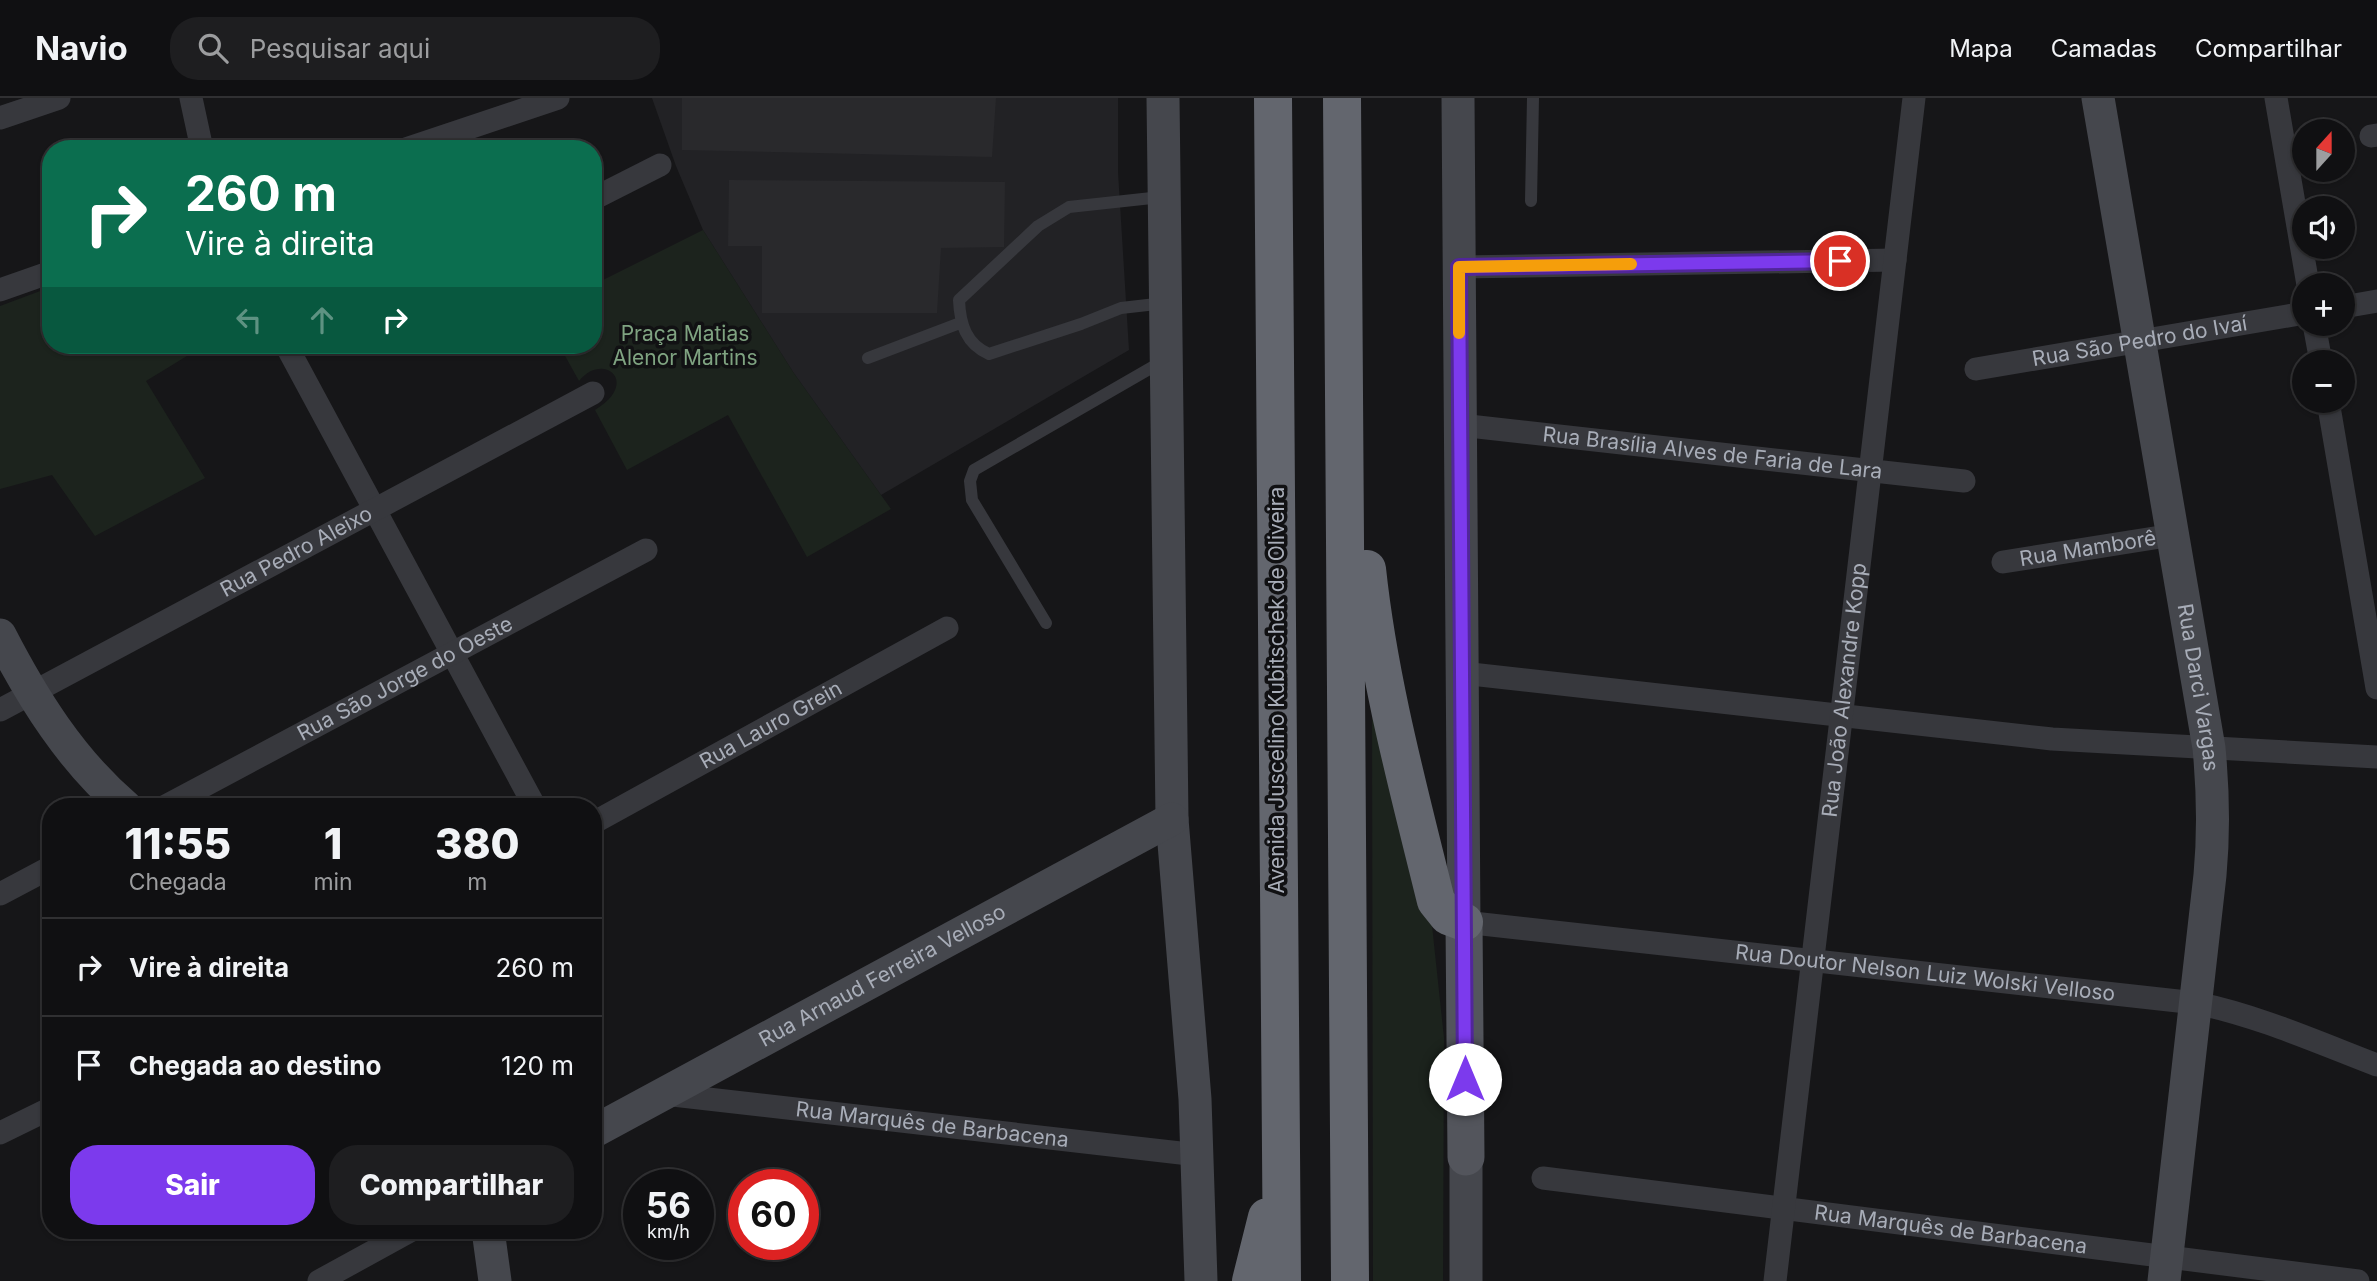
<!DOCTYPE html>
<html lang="pt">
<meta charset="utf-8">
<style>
body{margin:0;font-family:Inter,sans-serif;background:#1e1e20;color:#f1f3f6;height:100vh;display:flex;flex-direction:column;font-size:26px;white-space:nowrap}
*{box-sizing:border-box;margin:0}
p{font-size:23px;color:#9c9d9f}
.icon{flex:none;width:38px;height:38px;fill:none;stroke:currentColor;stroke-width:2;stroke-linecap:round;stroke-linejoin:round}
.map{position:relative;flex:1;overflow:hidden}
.details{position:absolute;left:42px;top:700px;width:560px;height:441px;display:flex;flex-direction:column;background:#101012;border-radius:28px;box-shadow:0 2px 5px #0004,0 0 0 2px #303032}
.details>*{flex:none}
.top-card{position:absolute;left:42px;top:42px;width:560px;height:214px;border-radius:28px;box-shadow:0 2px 5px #0004,0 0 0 2px #303032;background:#0b6e4f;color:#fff;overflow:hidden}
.needle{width:46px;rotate:21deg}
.fabs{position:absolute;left:2292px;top:21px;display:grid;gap:14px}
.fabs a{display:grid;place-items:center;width:63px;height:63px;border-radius:50%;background:#101012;box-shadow:0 2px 5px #0004,0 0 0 2px #303032;font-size:35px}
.speed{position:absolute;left:623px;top:1071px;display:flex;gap:14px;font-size:35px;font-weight:700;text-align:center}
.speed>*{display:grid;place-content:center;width:91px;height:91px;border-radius:50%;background:#101012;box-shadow:0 2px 5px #0004,0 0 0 2px #303032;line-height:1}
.speed small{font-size:18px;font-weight:400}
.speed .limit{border:10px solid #d22;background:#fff;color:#111}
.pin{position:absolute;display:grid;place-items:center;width:60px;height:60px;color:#fff;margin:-30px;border:4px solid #fff;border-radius:50%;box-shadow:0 2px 7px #0007}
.me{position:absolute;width:77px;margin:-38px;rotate:0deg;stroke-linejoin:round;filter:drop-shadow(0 0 5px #0008)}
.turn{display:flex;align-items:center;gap:24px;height:147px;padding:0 28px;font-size:32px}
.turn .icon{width:91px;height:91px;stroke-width:2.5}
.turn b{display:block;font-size:49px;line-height:60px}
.lanes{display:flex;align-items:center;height:66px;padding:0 28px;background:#0003;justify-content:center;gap:35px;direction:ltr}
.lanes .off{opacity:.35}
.eta{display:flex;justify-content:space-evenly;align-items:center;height:119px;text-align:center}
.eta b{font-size:42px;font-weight:800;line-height:49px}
.button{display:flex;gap:14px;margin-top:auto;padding:14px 28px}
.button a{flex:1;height:80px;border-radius:28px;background:#7c3aed;color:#fff;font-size:28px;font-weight:800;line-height:80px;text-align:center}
.button a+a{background:#1e1e20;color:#f1f3f6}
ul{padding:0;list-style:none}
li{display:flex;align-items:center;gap:21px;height:98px;padding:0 28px;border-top:2px solid #303032}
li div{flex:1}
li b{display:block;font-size:26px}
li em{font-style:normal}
header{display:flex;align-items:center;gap:42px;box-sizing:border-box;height:98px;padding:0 35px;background:#101012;border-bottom:2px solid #303032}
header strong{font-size:33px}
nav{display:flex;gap:38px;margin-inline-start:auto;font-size:24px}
.search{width:490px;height:63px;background:#1e1e20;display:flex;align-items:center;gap:18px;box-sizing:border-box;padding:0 24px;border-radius:28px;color:#9c9d9f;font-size:26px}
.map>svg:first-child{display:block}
</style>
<header>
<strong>Navio</strong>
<div class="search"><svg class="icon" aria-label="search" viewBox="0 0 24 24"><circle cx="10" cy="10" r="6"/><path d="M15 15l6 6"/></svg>Pesquisar aqui</div>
<nav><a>Mapa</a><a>Camadas</a><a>Compartilhar</a></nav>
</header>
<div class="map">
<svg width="2377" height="1183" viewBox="0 0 2377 1183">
<rect width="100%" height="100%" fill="#161618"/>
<path fill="#222225" d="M652 0H1118V74L1129 252 881 397 793 274 703 132 676 68Z"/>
<path fill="#1c231d" d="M703 132 793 274 891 411 807 459 728 317 627 372 595 312C641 284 603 253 579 283L559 247H593V187Z
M51 189V247H205L146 283 205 380 95 438 52 377 0 391V208Z
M1372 602 1431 818 1444 940 1443 1183H1373Z"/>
<path fill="#29292c" d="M682 0H996L992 59 682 52Z
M729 82 1005 84 1004 149 941 150 937 215H762V148H728Z"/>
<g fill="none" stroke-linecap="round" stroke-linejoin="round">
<path stroke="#37383d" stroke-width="12" d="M1161 99 1069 109 1038 128 959 202C960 226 966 246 989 256L1081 226 1121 210 1165 205
M1531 103 1533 0
M868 260 960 225
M1046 525 972 402 970 383 974 372 1163 263"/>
<g stroke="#37383d" stroke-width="23">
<path d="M191 0 202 51"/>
<path d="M2276 0 2308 187"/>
<path d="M0 20 59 0"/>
<path d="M2371 38 2377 37"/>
<path d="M406 51 558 0"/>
<path d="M593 101 660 67"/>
<path d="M1459 169 1895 162"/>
<path d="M0 192 51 174"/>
<path d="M2343 209 2377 203"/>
<path d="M2314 226 2321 264"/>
<path d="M286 247 535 709"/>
<path id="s1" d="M1976 271 2305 215"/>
<path d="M2328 303 2377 590"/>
<path id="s2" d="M1460 327 1964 383"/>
<path id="s3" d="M2003 464 2173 437"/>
<path d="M1462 575 2052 641 2377 659"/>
<path id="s4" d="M0 612 593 295"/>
<path id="s5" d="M164 709 646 452"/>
<path id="s6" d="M593 725 947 530"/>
<path d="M0 796 51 769"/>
<path id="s7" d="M1464 824 2196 905C2259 918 2317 944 2377 967"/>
<path id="s8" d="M664 996 1198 1057"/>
<path d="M0 1035 51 1010"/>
<path id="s9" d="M1543 1080 2358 1183"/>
<path d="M319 1183 412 1132"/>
<path id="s10" d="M1775 1183 1914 0"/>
</g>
<g stroke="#45474d" stroke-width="33">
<path d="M1163 0 1172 721 1195 1001 1201 1183"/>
<path d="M1458 0 1464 824"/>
<path id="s11" d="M2098 0 2209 650C2213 692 2214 734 2210 777L2164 1183"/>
<path d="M0 537C33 601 71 662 126 709"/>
<path id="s12" d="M593 1034 1172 721"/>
<path d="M1466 1059V1183"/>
<path d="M488 1132 495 1183"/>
</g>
<path stroke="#53555c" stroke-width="37" d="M1464 824 1466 1059"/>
<path stroke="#63666e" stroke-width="38" d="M1273 0 1282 1183
M1342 0 1350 1183
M1367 471C1379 584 1409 693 1436 803L1448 818 1464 824
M1251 1183 1267 1119"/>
</g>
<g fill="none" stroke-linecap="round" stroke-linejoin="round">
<defs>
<path id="route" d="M1465 981 1459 169 1840 163"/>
</defs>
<use href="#route" stroke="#51269a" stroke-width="18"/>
<use href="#route" stroke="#7c3aed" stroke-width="12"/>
<path stroke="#f59e0b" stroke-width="12" d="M1459 235V169L1631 166"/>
</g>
<g text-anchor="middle" stroke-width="7" stroke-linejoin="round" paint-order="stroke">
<g font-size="21" fill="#7fa381" stroke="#111113">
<text x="685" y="243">Praça Matias<tspan x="685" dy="24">Alenor Martins</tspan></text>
</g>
<g font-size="21" fill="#a8adb8" stroke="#111113">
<text dy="7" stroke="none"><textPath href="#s1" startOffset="166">Rua São Pedro do Ivaí</textPath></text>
<text dy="7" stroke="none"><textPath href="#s2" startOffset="254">Rua Brasília Alves de Faria de Lara</textPath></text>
<text dy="7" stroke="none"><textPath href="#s3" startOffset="86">Rua Mamborê</textPath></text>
<text dy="7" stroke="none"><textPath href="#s4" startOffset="336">Rua Pedro Aleixo</textPath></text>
<text dy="7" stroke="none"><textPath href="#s5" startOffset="273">Rua São Jorge do Oeste</textPath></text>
<text dy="7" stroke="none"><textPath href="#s11" startOffset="598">Rua Darci Vargas</textPath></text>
<text transform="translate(1277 592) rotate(-90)" y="7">Avenida Juscelino Kubitschek de Oliveira</text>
<text dy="7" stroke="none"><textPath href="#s10" startOffset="595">Rua João Alexandre Kopp</textPath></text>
<text dy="7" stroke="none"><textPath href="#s6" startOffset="203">Rua Lauro Grein</textPath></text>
<text dy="7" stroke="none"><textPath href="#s7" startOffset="464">Rua Doutor Nelson Luiz Wolski Velloso</textPath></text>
<text dy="7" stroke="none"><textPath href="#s12" startOffset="329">Rua Arnaud Ferreira Velloso</textPath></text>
<text dy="7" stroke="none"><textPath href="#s8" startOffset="270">Rua Marquês de Barbacena</textPath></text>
<text dy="7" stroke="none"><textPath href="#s9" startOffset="411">Rua Marquês de Barbacena</textPath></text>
</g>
</g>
</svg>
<div class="fabs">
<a><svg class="needle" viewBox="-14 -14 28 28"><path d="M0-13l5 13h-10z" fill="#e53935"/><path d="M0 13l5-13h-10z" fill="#9c9d9f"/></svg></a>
<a><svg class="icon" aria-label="sound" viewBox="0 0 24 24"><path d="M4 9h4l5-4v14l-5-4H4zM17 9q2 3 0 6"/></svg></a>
<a>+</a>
<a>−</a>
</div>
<div class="speed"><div>56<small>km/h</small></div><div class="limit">60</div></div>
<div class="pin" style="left:1840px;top:163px;background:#d93025"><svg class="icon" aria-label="arrive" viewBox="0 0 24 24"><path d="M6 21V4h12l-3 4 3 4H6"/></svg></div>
<svg class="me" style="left:1465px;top:981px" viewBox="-20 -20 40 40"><circle r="19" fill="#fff"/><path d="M0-13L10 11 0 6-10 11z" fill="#7c3aed"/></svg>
<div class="top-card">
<div class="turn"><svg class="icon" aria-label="right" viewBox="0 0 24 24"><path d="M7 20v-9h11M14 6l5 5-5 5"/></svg><div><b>260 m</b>Vire à direita</div></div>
<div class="lanes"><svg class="icon off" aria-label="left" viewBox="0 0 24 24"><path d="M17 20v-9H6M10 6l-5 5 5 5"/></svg><svg class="icon off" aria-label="ahead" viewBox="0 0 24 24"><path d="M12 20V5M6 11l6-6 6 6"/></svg><svg class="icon" aria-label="right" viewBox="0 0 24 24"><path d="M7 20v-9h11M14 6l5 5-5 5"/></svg></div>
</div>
<section class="details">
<div class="eta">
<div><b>11:55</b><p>Chegada</p></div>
<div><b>1</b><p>min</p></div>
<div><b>380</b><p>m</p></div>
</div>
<ul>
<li><svg class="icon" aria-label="right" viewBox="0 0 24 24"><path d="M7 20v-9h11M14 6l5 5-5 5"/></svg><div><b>Vire à direita</b></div><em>260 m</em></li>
<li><svg class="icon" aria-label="arrive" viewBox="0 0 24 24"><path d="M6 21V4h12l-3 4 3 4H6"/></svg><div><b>Chegada ao destino</b></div><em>120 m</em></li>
</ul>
<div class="button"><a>Sair</a><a>Compartilhar</a></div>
</section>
</div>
